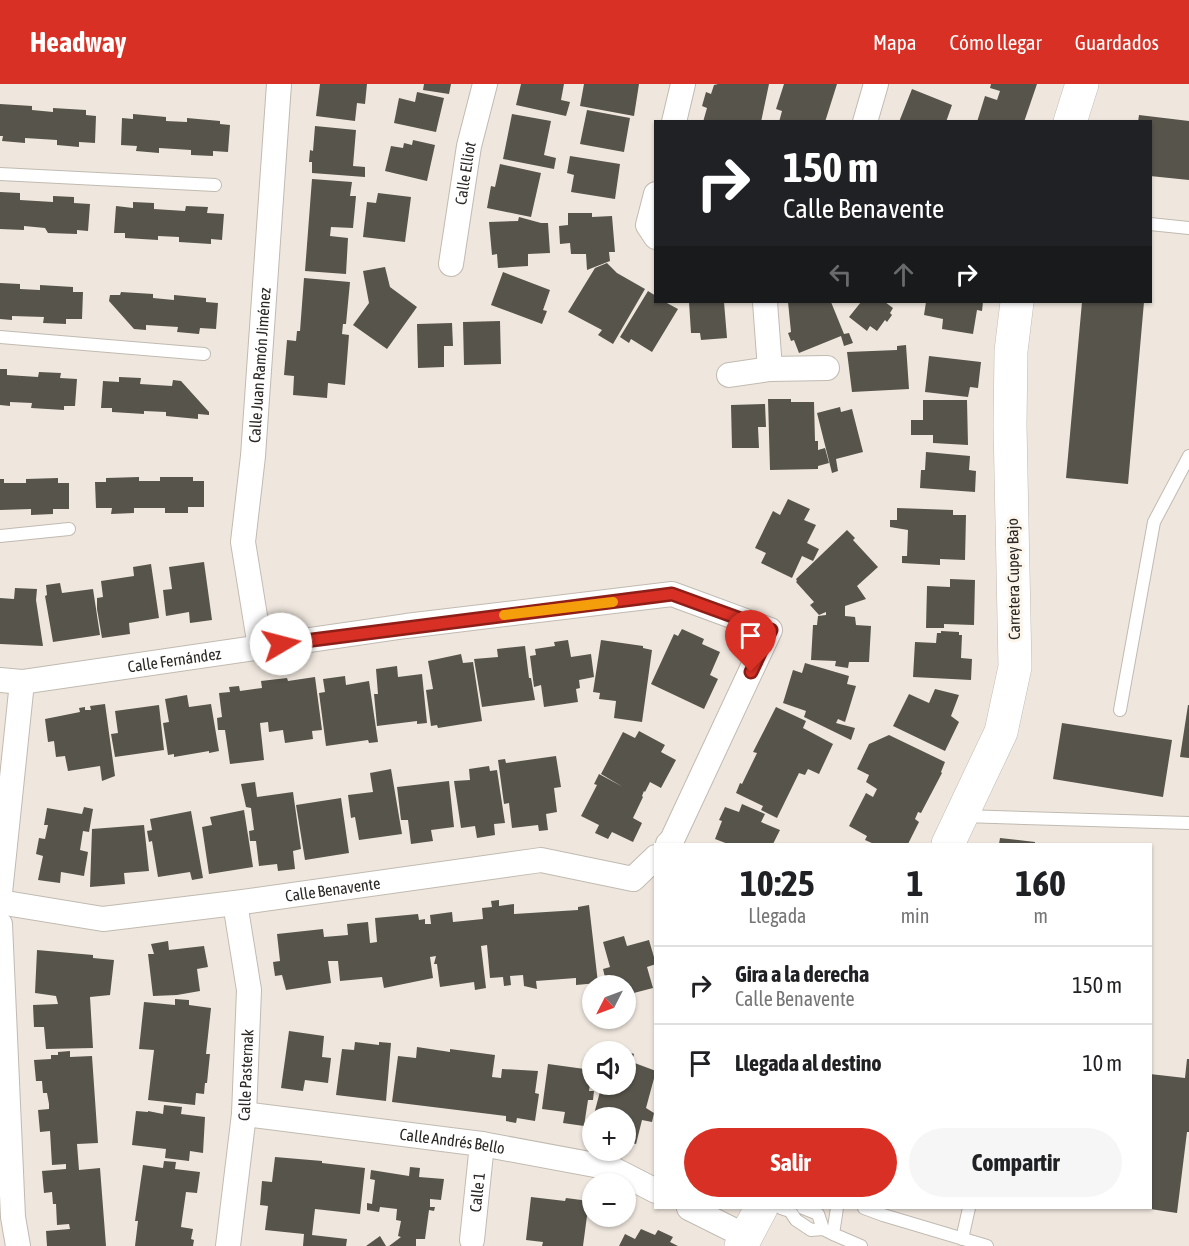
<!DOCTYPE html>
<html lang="es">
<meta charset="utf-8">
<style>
body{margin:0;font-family:"Asap Condensed",sans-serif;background:#f6f6f6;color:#202124;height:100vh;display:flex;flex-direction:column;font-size:22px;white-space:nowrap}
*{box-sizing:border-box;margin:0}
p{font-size:20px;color:#757577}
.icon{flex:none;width:33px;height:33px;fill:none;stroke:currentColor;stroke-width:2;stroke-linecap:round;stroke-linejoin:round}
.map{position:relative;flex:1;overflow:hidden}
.drawer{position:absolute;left:654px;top:759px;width:498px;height:366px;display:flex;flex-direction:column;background:#fff;border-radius:0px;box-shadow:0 2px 4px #0004}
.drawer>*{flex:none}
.banner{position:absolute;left:654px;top:36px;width:498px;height:183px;border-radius:0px;box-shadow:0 2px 4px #0004;background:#202124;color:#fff;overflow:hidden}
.needle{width:39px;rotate:228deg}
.fabs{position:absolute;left:582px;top:891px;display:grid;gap:12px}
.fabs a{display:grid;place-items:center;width:54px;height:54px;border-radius:50%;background:#fff;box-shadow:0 2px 4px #0004;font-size:30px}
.pin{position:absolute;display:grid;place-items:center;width:51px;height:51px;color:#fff;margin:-62px -26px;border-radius:50% 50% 50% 0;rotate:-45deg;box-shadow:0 0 6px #0007}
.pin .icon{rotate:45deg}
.me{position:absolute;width:66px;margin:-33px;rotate:82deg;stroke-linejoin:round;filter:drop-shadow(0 0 4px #0008)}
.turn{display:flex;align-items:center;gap:21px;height:126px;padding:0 30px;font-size:27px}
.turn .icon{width:78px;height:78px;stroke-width:2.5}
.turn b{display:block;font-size:42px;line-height:51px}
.lanes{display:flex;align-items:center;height:57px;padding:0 30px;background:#0003;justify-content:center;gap:30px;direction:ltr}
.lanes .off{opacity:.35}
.eta{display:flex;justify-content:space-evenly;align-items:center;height:102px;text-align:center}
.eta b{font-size:36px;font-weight:700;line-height:42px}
.button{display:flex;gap:12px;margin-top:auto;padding:12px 30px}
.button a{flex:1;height:69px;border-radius:36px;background:#d93025;color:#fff;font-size:24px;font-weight:700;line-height:69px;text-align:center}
.button a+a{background:#f6f6f6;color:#202124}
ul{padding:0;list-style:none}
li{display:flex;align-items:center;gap:18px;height:78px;padding:0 30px;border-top:2px solid #e0e0e0}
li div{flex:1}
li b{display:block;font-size:22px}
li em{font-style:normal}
header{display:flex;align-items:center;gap:36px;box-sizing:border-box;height:84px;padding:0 30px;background:#d93025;color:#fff}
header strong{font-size:28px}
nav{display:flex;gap:33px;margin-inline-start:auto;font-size:21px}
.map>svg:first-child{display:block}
</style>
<header>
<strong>Headway</strong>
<nav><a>Mapa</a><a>Cómo llegar</a><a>Guardados</a></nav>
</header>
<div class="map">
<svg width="1189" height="1162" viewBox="0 0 1189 1162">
<rect width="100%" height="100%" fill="#efe7de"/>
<path fill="#57544b" d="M320 0H367L365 20 357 19 355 37 316 32Z
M424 0H451L449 10 423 6Z
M521 0H564L561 16 570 18 566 32 516 21Z
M584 0H639L634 32 580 22Z
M718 0H769L761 38H703L707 24 702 22 706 8 711 10 714 1Z
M784 0H837L825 38H779L782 27 776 25Z
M991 0H1037L1024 38H977L985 12 997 16 1000 7 990 4Z
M912 5 952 21 946 38H899Z
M417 8 444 14 436 48 394 39 399 14 415 18Z
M0 20 32 22V26L53 28V24L86 26V31L96 32 95 59 79 58V63L57 61V56L25 54V59L2 57 3 52H0Z
M587 26 630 34 624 68 580 60Z
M133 30 166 33V37L187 38V34L220 37V40L230 41 228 68 213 67V72L191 71V66L159 64V69L136 67 137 62 121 61 122 34 133 35Z
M512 30 551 37 544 71 556 74 554 85 503 75Z
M1139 31 1189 37V96L1150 92V38H1138Z
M315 42 356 46 353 82 365 83V93L312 89V78H309L310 66 313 67Z
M413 56 435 61 427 97 385 87 391 62 403 64 404 59 412 61Z
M570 72 620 80 615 115 571 108 574 91 567 89Z
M500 80 541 89 531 133 487 124 491 102 495 103Z
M312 95 352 98 350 112H356L353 144 331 143 330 152 348 154 346 190 305 187Z
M0 108 20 109V116L53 118V112L74 113V119L90 120 88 147 77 146V150L48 149 45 144 24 142V146L0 145Z
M378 109 411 113 405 158 363 153 367 118 376 119Z
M133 118 154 119V125L185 127 186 122 208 123 207 129 224 130 222 156 211 155V160L179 158V153L158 152V156L125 154V149H114L116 122 133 124Z
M568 129H592V133L612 132 615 168H609L610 177 587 186 586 170H571L570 159 560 160 559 142 568 141Z
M519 133 541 139H548L550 169 528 170V182L498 184 497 170 492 171 489 138 518 137Z
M607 179 617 189 645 205 613 260 598 251 602 246 568 228 595 184Z
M385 183 390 203 417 223 387 265 353 241 369 219 363 187Z
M503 188 550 206 543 226 547 227 542 240 491 221Z
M304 194 350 198 346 240H343L342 250 349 251 345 301 328 299 327 314 293 311 294 292 284 291 287 256 296 257 297 247H300Z
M0 199 20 200V205L40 206V201L73 203V208H83L82 235H66V240L43 239 44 233 12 232V236L0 235Z
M648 207 656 212V218H665L678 225 652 268 631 255 629 259 620 253Z
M121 208 153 210V214L174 216V211L206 214V218L218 219 216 245 200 244 199 250 177 248 178 243 146 241V246L134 245 109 217 110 211H120Z
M689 218H724L727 254 701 256 700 249H691Z
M788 218H831L844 250 849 249 853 259 844 262 841 252 799 269 794 256 791 257 788 249 791 248Z
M861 218H885L893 224 890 229 892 231 887 238 885 236 877 247 870 242 867 247 849 233Z
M926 218H983L982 227 977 226 973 250 942 245 943 235 924 231Z
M1082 218H1144L1128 400 1066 394Z
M500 237 501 280 464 281 463 238Z
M452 239 453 262H444V283L418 284 417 240Z
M906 261 909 305 852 308 847 268 897 266V262Z
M929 272 981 278 978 304 970 303 968 313 925 308Z
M0 285H7V291L38 293 39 288 61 289 60 294 77 295 75 322H64V326L31 324 32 319 10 318V322L0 321Z
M119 293 141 294 140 300 172 302 173 296 181 297 209 328V331L198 330V335L166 332V328L144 327V330L112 328V324H101L103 297 119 298Z
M768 315H791V318H814L815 357H818V366L825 364 829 379 818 382V385L770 386Z
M923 316H967L968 361 933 359V351H911V336H923Z
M765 320 766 343H758L759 364H732L731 321Z
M840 323 841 328 852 325 863 368 836 375 838 387 832 389 817 329Z
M926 368 970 372 969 386 976 387 975 408 920 404 921 386H925Z
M139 393V397H160V393H193V397H204V423H188V429H165V424H134V429L111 430 112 424H96L95 398H106V394Z
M58 394V399H69V425H53V430L31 431V425L0 426V395H4V399H26V395Z
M788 415 810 425 804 436 816 441 807 459 819 465 813 477 802 472 792 494 761 479 766 469 755 464 773 427 780 431Z
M897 424 953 426V431H966L965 476 940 475V481L902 479V472H907L908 446 890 443V436H897Z
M847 446 855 454 853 456 878 483 857 502 866 515 845 522V532L855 533 856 541 871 542 869 578H849L848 584 835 582 836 577 811 576 813 541H817L818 532 826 531V528L819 531 810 521 814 518 796 498 797 497 796 495Z
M204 478 212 536 190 539 189 528 166 532 163 506 172 505 169 483Z
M151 480 159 534 129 539 130 550 102 554 97 525V514L103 513 101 497 134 492 133 483Z
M950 495 975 496 974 541 944 540V544H926L927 502 950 503Z
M60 499 62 509 93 505 100 551 53 558 45 512 47 511 46 501Z
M15 504 37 505 36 516 43 562 0 560V514L14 515Z
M682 545 704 555 702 560 720 568 710 591 718 595 704 625 651 600 674 550 678 552Z
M941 547 959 548V551H962L961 574 972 575 971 596 913 593 915 558 936 559 937 549H941Z
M568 556 571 573 591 570 594 593 579 596 580 604 576 605 578 618 544 623 541 601 534 603 530 572 536 571 535 565 555 562 554 558Z
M601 556 643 562V564L652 566 642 638 614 634 616 617 599 615 600 609 593 608Z
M525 562 529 594H531L535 616 482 623 474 575 498 573 497 565Z
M461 570 463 579 473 578 482 637 438 644 437 641 431 642 426 606 433 605 428 577Z
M805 579 849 592 847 600 856 602 845 638 838 635 836 639 855 644 851 656 804 633 806 627 783 619 793 586 802 589Z
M397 582 398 593 422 590 427 639 417 640V637L377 642 374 610H378L376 585Z
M345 592 346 601 369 597 378 658 369 659 368 656 326 662 319 609 325 608 323 595Z
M315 593 322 646 312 647 313 655 285 659 283 646 269 648 268 638 260 639 264 676 230 680 225 646H218L217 634 222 633 219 609 230 608 229 603 239 602 240 607 262 604 261 597 287 594 288 597Z
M935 605 959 611 951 632 959 638 945 667 893 642 909 610 929 619Z
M187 611 189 623 211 620 219 667 209 669V667L174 673V670L168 671 163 639 169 638 165 615Z
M105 620 115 692 102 697 100 682 68 687 65 672 56 673 54 657 48 658 45 635 80 628 79 624 85 623V626H91L90 622Z
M159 621 164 666 115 673 111 650 118 649 115 627Z
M1188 621H1189V674L1180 673Z
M776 623 806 637 803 644 833 660 819 690 808 685 805 691 799 689 777 734 761 726 763 722 736 709 740 699 742 700 757 669 753 668Z
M1062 639 1172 656 1163 713 1053 695Z
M639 647 665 661 661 668 676 676 661 704 650 698 645 708 644 707 642 712 643 713 633 734 642 739 633 758 612 748 608 755 595 749 599 741 581 732 597 701 594 700 599 690 623 703 601 690 623 648 635 654Z
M889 651 945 678 941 688 942 689 921 729 918 728 915 735 919 738 908 760H874L865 756 867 752 849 742 866 709 873 713 877 705 866 698 869 691 857 685 869 660Z
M556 672 561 703 554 704 557 728 546 730 548 746 539 747 538 741 512 744 509 719 504 720 498 676 505 675 506 679Z
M489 682 490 687 497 686 505 739 494 740 495 751 477 754 475 742 461 744 454 697 470 696 469 685Z
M391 685 402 750 359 756 355 733 351 734 348 711 373 708 370 689Z
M449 697 454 743 431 746 433 757 411 760 408 736H401L397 703Z
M255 698 257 713 293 708 301 765 293 767 295 785 278 787 277 780 259 782 256 757H250L249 747 254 746 251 724 246 723 241 700Z
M341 714 349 769 305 776 296 721Z
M742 720 765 730 761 738 780 746 773 760H728L715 755 722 737 719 736 725 723 739 728Z
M84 723 93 725 89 748 83 747 80 766 88 768 84 792 61 788 60 799 38 796 43 772 36 770 39 754 45 755 48 741H44L47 724 82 730Z
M244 726 253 783 209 790 202 743 212 741 210 733Z
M191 727 203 794 192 796 190 788 158 793 152 757 149 758 147 747 152 746 150 735Z
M144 741 149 787 124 789 125 800 90 803 92 745Z
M1000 754 1035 758V760H999Z
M499 816V822L514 820V830L578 826V823L589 821 598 899 576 901V894L536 897 537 905 524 902 523 891 510 892 511 901 504 902 503 893 490 894 487 861 481 862 486 904 475 906 474 898 440 903 437 880H434L436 872 430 873 433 894 384 904 382 893 340 897 338 877H328L331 899 286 906 282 891 275 892 273 878 280 877 277 850 323 845 324 853 348 851 347 840 368 838 370 859 377 858 375 834 418 830 419 836 425 835V840H431L430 831 452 828 453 838 483 835 482 824 492 823 491 817Z
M624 852 627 862 649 856 656 880 647 883 653 904 626 911V902H607L603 885 610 883 603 858Z
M168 857 169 866 204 862 208 883 197 885 200 907 177 911 153 912 148 870H154L151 860Z
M37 866 93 871V874L114 876 110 911 90 913 93 964 46 965 44 943H34L33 921 58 920 56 912 35 909Z
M175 915 189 916V921L211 924 206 970H210L207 999H205L204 1010 196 1009 195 1021 148 1016 154 966 139 965 144 918 175 921Z
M289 947 324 952 322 973 331 974 328 999 305 996 303 1007 281 1004Z
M355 958 379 961V958L391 959 386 1017 336 1011 342 965 354 966Z
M417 963 450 968V965L495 971 492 993 501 994 502 985 538 987 535 1009 539 1010 535 1037 517 1034 516 1039 506 1037V1032L392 1018 398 972 416 974Z
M616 963 634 970 632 978 656 987 646 1024 654 1029 652 1038 642 1036 636 1060 626 1057V1034H593L602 1000H626V968H615Z
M70 967V973L92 972 98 1059 77 1060 79 1086 100 1084 106 1162H47L46 1147 70 1145 69 1140 57 1141 56 1120H53L52 1108 44 1109 42 1087 66 1085V1080L52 1081 50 1047 40 1048 38 1026 49 1025V1020L47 1009H43L42 997H36L34 976 51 975V971H58V968Z
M1187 975H1189V1048H1187L1177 1129 1150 1125V990L1185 994Z
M548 980 592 986 589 1007H594L593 1016H588L584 1042 563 1039 565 1028 542 1025Z
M164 1021 182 1023 181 1030 205 1033 203 1069 190 1067 189 1077 165 1074 166 1065 132 1061 136 1027 148 1028V1027L163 1030Z
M275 1073 322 1077V1079L365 1084 360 1130 315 1125 312 1151 347 1155 346 1162H303L304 1150 265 1146 268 1122 260 1121 262 1097 272 1098Z
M164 1077 176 1078 175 1085 200 1088 197 1109 186 1108 181 1143 193 1145 191 1155 194 1156 193 1162H135L138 1137H135L143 1081 163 1084Z
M410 1083 420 1084 419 1093 444 1095 441 1116 430 1115V1123H435L434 1127 429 1126 425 1155H416V1162H389L401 1153 398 1152 401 1137 396 1136 397 1125 380 1123 379 1128 367 1126V1119L372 1120 375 1096 370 1095 371 1086 409 1092Z
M531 1113 565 1117 566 1114 589 1117 583 1162H542L543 1158 526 1156Z
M641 1145 655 1151 658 1146 673 1153 670 1158 678 1162H619L625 1150 635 1155Z
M380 1152 386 1162H366Z"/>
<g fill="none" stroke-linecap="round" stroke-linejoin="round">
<defs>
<path id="lane" d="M0 90 215 101
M1150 140 1189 144
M0 253 204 270
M0 452 69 445
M1120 626 1154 438 1189 372
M963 732 1189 739
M781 1124 790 1127 796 1136 811 1146 823 1145 833 1150
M803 1124 818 1130 823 1145
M837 1124 833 1150 861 1162
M864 1124 883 1131 987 1162
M962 1155 969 1124"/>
<g id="street">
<path d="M674 38 683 0"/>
<path d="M865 38 876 0"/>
<path d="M656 110 648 141 656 153"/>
<path id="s1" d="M451 180 469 62 485 0"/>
<path d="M765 218 770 285"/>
<path d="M729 291 770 285 827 284"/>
<path id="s2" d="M260 563 243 458 253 372 279 0"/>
<path id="s3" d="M0 596 22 598 406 542 672 510 770 546 672 756 668 760"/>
<path d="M0 809 22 598"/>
<path id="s4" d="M0 818 103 835 235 819 541 776 633 795 656 773"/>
<path d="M0 840 13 1133 18 1162"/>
<path id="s5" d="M244 1030 482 1060 611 1084 656 1107"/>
<path d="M689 1124 745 1152"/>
<path id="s6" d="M472 1156 482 1060"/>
<path id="s7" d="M228 1162 244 1030 249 906 235 819"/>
</g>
<path id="secondary" d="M1070 38 1082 0
M948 760 1001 648 1015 583 1010 341 1011 267 1017 218
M741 1162 761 1124"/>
</defs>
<use href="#lane" stroke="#c1bab1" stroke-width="14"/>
<use href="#street" stroke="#c1bab1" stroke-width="26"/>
<use href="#secondary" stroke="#c1bab1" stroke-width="34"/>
<use href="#lane" stroke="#fff" stroke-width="12"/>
<use href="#street" stroke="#fff" stroke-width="24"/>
<use href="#secondary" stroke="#fff" stroke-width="33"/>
</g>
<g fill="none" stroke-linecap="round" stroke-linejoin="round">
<defs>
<path id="route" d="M281 560 672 510 771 546 751 588"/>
</defs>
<use href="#route" stroke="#8d1f18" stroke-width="15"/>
<use href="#route" stroke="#d93025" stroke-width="10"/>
<path stroke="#f59e0b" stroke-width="10" d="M504 531 613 518"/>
</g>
<g text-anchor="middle" stroke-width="6" stroke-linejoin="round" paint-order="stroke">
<g font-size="16" fill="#2a2724" stroke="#fcf5eb">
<text dy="6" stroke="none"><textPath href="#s1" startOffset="92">Calle Elliot</textPath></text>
<text dy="6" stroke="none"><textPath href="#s2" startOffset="284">Calle Juan Ramón Jiménez</textPath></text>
<text transform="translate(1013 495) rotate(-91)" y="6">Carretera Cupey Bajo</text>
<text dy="6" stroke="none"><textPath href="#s3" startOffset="176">Calle Fernández</textPath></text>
<text dy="6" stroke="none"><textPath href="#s4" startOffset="336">Calle Benavente</textPath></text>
<text dy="6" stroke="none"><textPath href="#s7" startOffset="172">Calle Pasternak</textPath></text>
<text dy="6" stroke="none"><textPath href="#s5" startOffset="210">Calle Andrés Bello</textPath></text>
<text dy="6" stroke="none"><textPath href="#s6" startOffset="48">Calle 1</textPath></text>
</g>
</g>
</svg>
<div class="fabs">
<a><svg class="needle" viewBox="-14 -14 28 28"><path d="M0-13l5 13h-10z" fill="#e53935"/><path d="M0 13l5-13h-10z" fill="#757577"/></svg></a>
<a><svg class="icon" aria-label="sound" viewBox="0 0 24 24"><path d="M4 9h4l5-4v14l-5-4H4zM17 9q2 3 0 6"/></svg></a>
<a>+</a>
<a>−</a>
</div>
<div class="pin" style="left:751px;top:588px;background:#d93025"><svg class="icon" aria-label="arrive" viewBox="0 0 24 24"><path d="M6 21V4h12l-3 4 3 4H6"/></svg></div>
<svg class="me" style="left:281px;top:560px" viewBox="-20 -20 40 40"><circle r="19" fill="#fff"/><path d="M0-13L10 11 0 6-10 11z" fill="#d93025"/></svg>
<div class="banner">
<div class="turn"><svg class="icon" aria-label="right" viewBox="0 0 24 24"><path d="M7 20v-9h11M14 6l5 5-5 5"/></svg><div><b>150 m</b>Calle Benavente</div></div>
<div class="lanes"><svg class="icon off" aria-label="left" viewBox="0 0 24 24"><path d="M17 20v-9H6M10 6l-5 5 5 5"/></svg><svg class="icon off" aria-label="ahead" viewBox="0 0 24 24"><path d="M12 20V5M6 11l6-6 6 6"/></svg><svg class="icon" aria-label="right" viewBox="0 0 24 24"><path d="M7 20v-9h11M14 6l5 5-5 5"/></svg></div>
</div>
<section class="drawer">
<div class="eta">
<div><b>10:25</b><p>Llegada</p></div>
<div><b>1</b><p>min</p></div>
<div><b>160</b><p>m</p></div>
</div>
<ul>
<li><svg class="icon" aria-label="right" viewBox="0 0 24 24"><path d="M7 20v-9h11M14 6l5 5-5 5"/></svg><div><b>Gira a la derecha</b><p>Calle Benavente</p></div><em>150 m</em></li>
<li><svg class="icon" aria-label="arrive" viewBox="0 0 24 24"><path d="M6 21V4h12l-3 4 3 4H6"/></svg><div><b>Llegada al destino</b></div><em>10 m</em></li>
</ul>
<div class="button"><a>Salir</a><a>Compartir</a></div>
</section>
</div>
